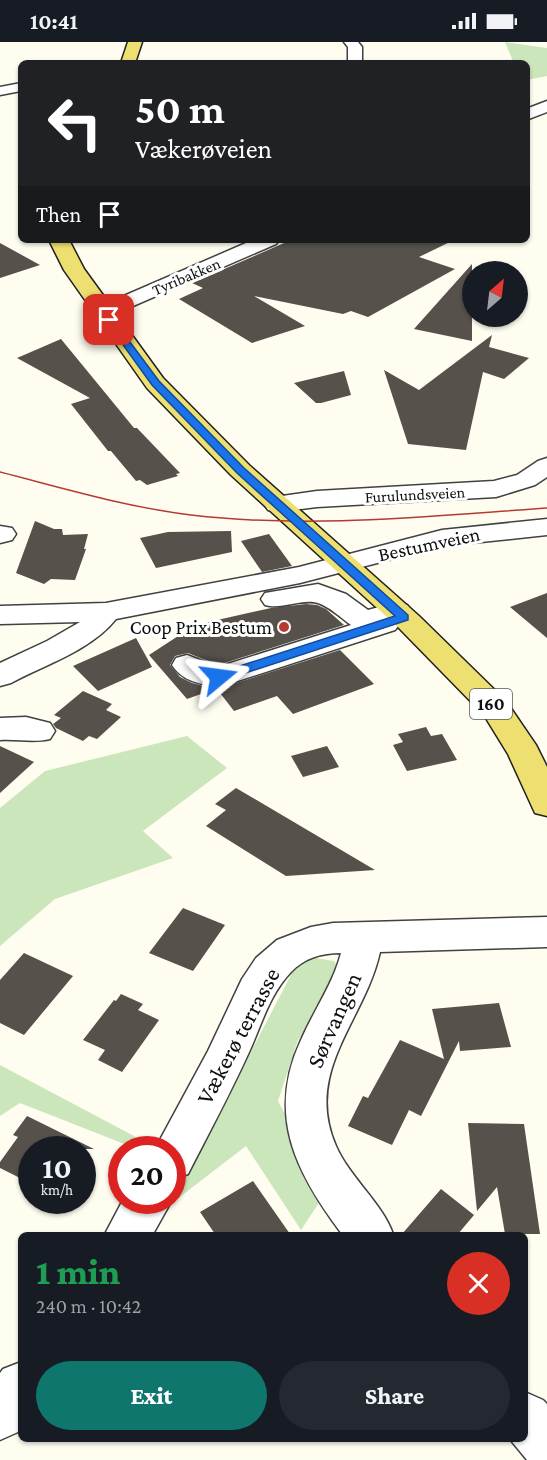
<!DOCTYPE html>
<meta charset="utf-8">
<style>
body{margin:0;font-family:"Crimson Pro",serif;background:#242831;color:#f1f3f6;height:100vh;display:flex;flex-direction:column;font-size:22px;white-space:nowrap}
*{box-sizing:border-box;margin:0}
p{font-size:20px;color:#9ea1a6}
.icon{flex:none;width:33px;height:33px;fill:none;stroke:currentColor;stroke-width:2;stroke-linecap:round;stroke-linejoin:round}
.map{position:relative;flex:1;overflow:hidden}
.panel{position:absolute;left:18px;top:1190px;width:510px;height:210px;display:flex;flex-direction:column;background:#171b24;border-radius:9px;box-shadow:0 2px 4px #0004}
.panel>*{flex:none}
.hud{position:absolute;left:18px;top:18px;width:512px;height:183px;border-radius:9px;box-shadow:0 2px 4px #0004;background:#202124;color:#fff;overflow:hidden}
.needle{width:39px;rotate:28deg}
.fabs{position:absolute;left:462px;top:219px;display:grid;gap:12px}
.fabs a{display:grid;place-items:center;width:66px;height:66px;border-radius:50%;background:#171b24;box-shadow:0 2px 4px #0004;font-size:30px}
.speed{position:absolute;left:18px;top:1094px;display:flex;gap:12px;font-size:30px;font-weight:700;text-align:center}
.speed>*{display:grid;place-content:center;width:78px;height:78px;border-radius:50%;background:#171b24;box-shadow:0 2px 4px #0004;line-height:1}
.speed small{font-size:15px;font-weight:400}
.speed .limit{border:9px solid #d22;background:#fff;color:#111}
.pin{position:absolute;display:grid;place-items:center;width:51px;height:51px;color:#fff;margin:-26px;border-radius:12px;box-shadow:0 3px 9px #0006}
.me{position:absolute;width:66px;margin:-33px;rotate:74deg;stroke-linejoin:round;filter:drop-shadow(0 0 4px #0008)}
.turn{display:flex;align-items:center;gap:21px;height:126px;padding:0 18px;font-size:27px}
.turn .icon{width:78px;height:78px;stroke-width:2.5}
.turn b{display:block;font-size:42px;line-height:51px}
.then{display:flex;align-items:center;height:57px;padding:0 18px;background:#0003;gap:12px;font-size:22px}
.round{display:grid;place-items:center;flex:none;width:63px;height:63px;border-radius:32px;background:#242831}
.headline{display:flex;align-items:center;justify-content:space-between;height:102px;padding:0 18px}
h1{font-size:36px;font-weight:800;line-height:45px;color:#1e9e55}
.primary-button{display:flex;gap:12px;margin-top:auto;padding:12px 18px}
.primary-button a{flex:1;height:69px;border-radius:36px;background:#0f766e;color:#fff;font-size:24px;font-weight:800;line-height:69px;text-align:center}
.primary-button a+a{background:#242831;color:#f1f3f6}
.status{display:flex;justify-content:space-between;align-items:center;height:42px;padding:0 30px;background:#171b24;direction:ltr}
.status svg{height:16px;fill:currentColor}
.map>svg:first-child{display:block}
</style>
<div class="status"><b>10:41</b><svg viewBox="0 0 49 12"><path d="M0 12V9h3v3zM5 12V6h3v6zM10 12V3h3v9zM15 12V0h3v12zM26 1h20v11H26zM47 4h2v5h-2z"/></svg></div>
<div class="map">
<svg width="547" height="1418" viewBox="0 0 547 1418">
<rect width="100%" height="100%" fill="#fefdf0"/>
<path fill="#cce6bc" d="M505 0 547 6V34L527 38 526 21H512L513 19Z
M187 694 227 726 143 789 173 816 55 857 0 904V766L45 729Z
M310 915 334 919 341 930 342 941 298 998 278 1059 326 1150 301 1188 246 1104 172 1161 292 931Z
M0 1023 151 1103 137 1107 20 1061 0 1074Z"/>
<path fill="#56514b" d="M291 198H454L419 215 455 227 368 275 351 269 343 272 254 254 305 284 252 301 179 257 203 246 192 241Z
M0 201 40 223 0 236Z
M472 222V299L414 287Z
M492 293 489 305 529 316 504 337 483 330 466 408 408 402 384 328 419 348Z
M61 297 134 386H137L180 431 176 432 178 434 147 443 140 438 136 439 111 409H108L71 362 90 356 17 316Z
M344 329 351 353 321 361H316L294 341Z
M35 479 54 487H62L63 493 88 492 84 507H86L75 538 51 537 44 542 16 531Z
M231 489 232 510 156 526 140 496 168 490Z
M269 492 292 524 262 530 241 499Z
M547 551V596L510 565Z
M306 562 317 563 326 567 344 583 218 623 188 611 175 614 170 623 180 635 192 641 215 647 187 657 149 613 195 583 271 566Z
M136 596 152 625 98 649 73 624Z
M340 608 374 642 293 672 277 654 234 669 217 647Z
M83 649 112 662 106 668 121 675 97 697 89 694 83 699 56 686 53 682 61 676 54 673Z
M426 685 431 694 442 692 457 718 407 729 393 703 403 700 398 692Z
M0 704 34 720 0 751Z
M327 704 339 725 303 735 291 714Z
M236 746 375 828 286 834 206 784 226 768 215 762Z
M183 866 225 883 193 929 149 911Z
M24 911 73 934 24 993 0 981V938Z
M121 952 143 962 138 968 159 978 122 1030 98 1018 105 1008 83 998 114 958 116 959Z
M499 961 511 1005 460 1009 459 999 421 1074 409 1068 392 1103 348 1084 363 1054 368 1056 400 998 444 1017 432 967Z
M27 1074 94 1107H32V1142L0 1126V1120L18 1095 13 1093Z
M468 1081 524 1082 540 1192H505L497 1145 477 1169Z
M253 1139 290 1192H215L200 1170Z
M441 1147 474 1173 458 1192H402Z"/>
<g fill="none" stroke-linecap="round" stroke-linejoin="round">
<defs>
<path id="minor" d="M344 0H358L362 5V21H348V5Z
M21 41V49L0 53V45Z
M547 59V70L526 78V67Z
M253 198H279L276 202 110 274 103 276 96 274 92 270 96 266Z
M547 416V435L535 443 496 455 317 465 277 470 268 468 264 462 268 456 317 449 494 439 517 433 538 419Z
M547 477V493L443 504 300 541 116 577C90 609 46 622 11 641L0 644V621L47 599 80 580 0 582V564L106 561 299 525 442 488Z
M0 484 12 486 16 492 12 498 0 501Z
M318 542 346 552 368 568 397 560 407 563 412 569 407 575 397 578 400 582 395 588 219 645C201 642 183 640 172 623L176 616 187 613 218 625 351 583C341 576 330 565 318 561 302 556 282 568 265 563L261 557 265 551Z
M26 675 50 681 55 689 50 697C35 701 17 697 0 698V676Z
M547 875V905L380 910C365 978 303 1029 336 1104 350 1136 383 1162 393 1192H342C296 1131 266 1073 301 998 314 968 333 942 341 911 322 911 304 916 291 930 270 952 262 981 250 1008 231 1050 209 1091 188 1132L172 1138V1107H155L208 1009 242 937 256 916 277 898 311 885 333 881Z
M123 1158H172L153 1192H105Z
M21 1320V1386L18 1390 0 1398V1331L3 1327Z
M525 1350 543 1358 547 1362V1418H527L509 1396H525Z"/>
<path id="major" d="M128 0H142L135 21H121Z
M49 198H69L84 227 163 336 249 423 419 574 506 659 536 703 547 725V774L535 771 508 712 484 673 399 586 231 433 147 346 64 228Z"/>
</defs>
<use href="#minor" stroke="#414141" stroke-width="3"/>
<use href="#major" stroke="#1f1f1f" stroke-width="3"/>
<use href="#minor" fill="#fff" fill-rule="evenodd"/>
<use href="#major" fill="#eee070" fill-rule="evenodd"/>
<path stroke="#b43b30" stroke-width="1.5" d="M0 430C63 446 126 465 191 473 309 487 429 474 547 466"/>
</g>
<path fill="#1a73e8" stroke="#114b97" stroke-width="1.5" d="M109 275 112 276 159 339 244 426 408 573V578L224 638H215L213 635 215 632 395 574 237 431 152 343 105 278Z"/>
<circle fill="#b43b30" stroke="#fff" stroke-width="2" cx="284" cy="585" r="6"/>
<g text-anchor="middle" stroke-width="6" stroke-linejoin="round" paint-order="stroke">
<g font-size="16" fill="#0e0e0e" stroke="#fff">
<text transform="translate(186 234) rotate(-23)" y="6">Tyribakken</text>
<text transform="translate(415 452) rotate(-3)" y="6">Furulundsveien</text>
</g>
<rect fill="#fff" stroke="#565656" stroke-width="1.5" x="470" y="647" width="42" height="30" rx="4.5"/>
<g font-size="18" font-weight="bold" fill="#0e0e0e">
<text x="491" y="668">160</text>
</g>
<g font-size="20" fill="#0e0e0e" stroke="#fff">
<text transform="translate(429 502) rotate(-12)" y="7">Bestumveien</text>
</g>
<g font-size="20" fill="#0e0e0e" stroke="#fff" text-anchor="end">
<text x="272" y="592">Coop Prix Bestum</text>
</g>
<g font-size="24" fill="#0e0e0e" stroke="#fff">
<text transform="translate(334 978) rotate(-66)" y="8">Sørvangen</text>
<text transform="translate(238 994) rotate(-62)" y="8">Vækerø terrasse</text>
</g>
</g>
</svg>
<div class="fabs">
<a><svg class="needle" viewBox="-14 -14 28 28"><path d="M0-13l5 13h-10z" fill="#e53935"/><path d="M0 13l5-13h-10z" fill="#9ea1a6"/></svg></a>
</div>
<div class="speed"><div>10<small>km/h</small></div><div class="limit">20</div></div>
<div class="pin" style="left:109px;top:278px;background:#d93025"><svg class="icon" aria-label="arrive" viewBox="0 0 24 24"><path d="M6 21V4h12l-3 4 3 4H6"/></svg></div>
<svg class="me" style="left:219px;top:635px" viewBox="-20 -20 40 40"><path d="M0-17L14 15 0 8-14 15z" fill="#1a73e8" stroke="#fff" stroke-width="4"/></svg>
<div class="hud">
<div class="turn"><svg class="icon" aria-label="left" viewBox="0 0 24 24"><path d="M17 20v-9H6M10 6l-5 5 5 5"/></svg><div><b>50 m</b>Vækerøveien</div></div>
<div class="then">Then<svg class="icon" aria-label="arrive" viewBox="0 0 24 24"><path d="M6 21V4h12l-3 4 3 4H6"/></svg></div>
</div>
<section class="panel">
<div class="headline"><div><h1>1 min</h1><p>240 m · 10:42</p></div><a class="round" style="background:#d93025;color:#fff"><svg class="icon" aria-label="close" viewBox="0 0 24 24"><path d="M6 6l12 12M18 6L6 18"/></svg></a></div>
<div class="primary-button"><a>Exit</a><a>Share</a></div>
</section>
</div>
